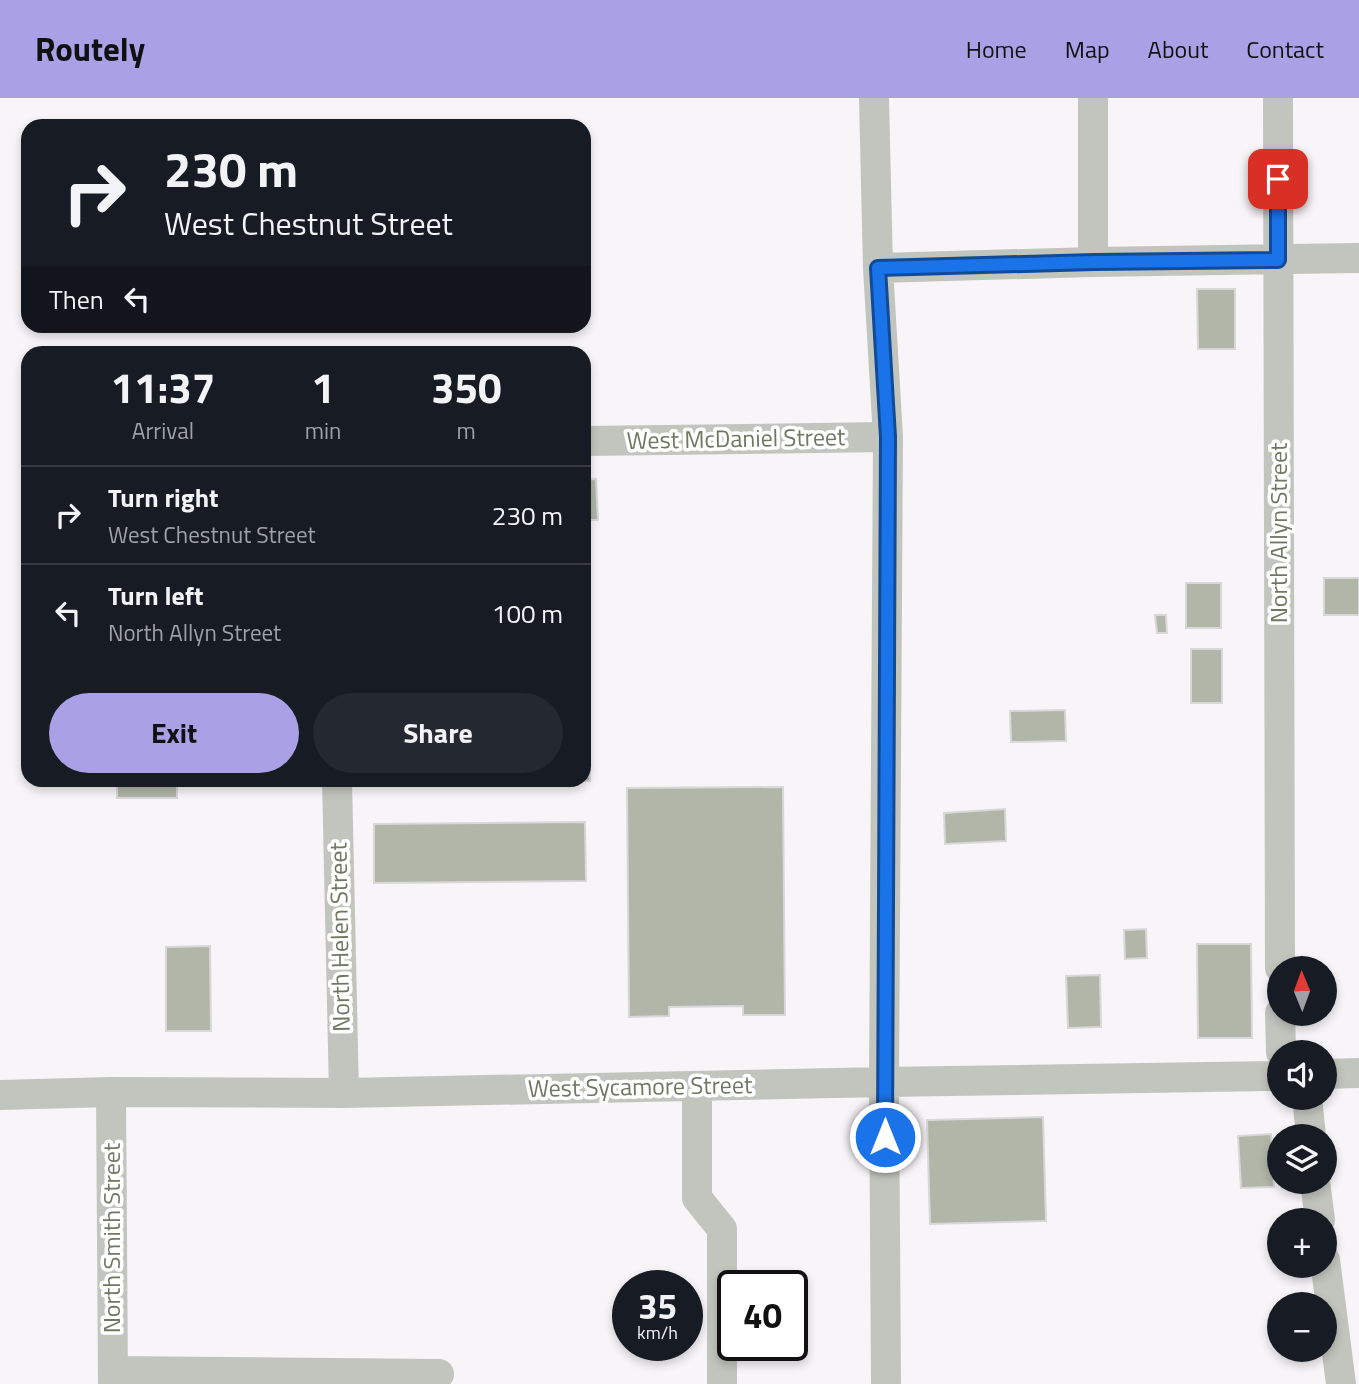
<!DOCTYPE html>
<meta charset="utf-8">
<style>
body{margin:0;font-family:"Titillium Web",sans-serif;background:#242831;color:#f1f3f6;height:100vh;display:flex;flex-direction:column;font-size:26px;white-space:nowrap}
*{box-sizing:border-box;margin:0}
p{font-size:23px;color:#9ea1a6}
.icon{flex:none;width:38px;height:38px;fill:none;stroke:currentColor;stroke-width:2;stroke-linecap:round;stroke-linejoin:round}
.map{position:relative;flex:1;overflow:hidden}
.sheet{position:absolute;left:21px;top:248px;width:570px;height:441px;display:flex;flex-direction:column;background:#171b24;border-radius:21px;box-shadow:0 4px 10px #0003}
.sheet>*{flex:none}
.guide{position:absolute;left:21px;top:21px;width:570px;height:214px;border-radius:21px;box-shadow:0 4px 10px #0003;background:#171b24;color:#f1f3f6;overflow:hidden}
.needle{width:46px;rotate:359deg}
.fabs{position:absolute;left:1267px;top:858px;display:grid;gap:14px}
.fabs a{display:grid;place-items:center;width:70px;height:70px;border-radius:50%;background:#171b24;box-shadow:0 4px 10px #0003;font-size:35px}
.speed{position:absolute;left:612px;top:1172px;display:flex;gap:14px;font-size:35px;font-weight:700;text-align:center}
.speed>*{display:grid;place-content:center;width:91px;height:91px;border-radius:50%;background:#171b24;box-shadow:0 4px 10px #0003;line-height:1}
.speed small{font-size:18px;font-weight:400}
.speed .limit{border:4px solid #111;border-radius:10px;background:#fff;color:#111}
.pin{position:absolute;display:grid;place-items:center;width:60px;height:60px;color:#fff;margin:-30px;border-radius:14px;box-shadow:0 4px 10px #0006}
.me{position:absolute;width:77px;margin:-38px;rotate:0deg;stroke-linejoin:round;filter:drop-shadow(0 0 5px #0008)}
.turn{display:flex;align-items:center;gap:24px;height:147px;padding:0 28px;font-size:32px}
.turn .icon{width:91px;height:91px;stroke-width:2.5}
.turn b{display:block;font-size:49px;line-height:60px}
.then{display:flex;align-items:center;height:66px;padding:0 28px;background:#0003;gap:14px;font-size:26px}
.eta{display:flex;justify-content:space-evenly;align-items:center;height:119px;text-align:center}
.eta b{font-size:42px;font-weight:700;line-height:49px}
.action{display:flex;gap:14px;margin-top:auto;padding:14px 28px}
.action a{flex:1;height:80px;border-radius:42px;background:#a9a0e6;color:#111;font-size:28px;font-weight:700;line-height:80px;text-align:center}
.action a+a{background:#242831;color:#f1f3f6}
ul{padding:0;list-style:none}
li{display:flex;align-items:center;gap:21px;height:98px;padding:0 28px;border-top:2px solid #363941}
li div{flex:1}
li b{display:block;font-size:26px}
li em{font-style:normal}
header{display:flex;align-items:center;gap:42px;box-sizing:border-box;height:98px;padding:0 35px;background:#a9a0e6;color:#111}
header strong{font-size:33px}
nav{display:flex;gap:38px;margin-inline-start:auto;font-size:24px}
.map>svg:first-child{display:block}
</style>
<header>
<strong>Routely</strong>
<nav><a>Home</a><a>Map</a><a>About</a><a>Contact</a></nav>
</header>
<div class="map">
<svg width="1359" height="1286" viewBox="0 0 1359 1286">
<rect width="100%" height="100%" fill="#f8f5f8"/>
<path fill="#b1b6a9" stroke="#d9d8d9" stroke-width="2" d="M1197 191H1235V251H1198Z
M596 381 598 422H584V382Z
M1324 480H1359V517H1324Z
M1186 485H1221V530H1186Z
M1155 517H1166L1167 535H1157Z
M1191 551H1222V605H1191Z
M1065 612 1066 643 1011 644 1010 613Z
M584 618H589L590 683 373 685V682H584Z
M117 682H177V700H117Z
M783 689 785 917H743V908L669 909V918L629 919 627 690Z
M1005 711 1006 743 945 746 944 715Z
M585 724 586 783 374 785V726Z
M1146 831 1147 860 1125 861 1124 832Z
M1197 846H1251L1252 940H1198Z
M210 848 211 933H166V849Z
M1100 877 1101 929 1068 930 1066 878Z
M1043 1019 1046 1123 930 1126 927 1022Z
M1271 1036 1274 1089 1241 1090 1238 1038Z"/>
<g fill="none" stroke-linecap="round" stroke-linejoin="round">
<path stroke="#c2c5bd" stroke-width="30" d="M874 0 878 170 888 339 884 984 886 1286
M1278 0 1280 870
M1093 164V0
M878 170 1093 164 1359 160
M584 343 888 339
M337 682 344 995
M1280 915 1281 954
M1325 976 1359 975
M697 988V1100L722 1131V1286
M111 994 113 1286
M0 997 111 994 344 995 884 984 1279 978
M1307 999 1311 1038
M1315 1083 1320 1122
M1325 1162 1341 1286
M113 1273 439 1276"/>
</g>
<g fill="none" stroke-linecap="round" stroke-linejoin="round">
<defs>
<path id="route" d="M885 1039 888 339 878 170 1094 164 1278 162V81"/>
</defs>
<use href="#route" stroke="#114b97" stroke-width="18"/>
<use href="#route" stroke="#1a73e8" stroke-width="12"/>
</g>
<g text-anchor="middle" stroke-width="7" stroke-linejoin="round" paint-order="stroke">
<g font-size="24" fill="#707861" stroke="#fff">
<text transform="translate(736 341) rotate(-1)" y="8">West McDaniel Street</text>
<text transform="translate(1279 435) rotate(-90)" y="8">North Allyn Street</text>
<text transform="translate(340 839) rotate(-91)" y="8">North Helen Street</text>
<text transform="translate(640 989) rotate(-1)" y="8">West Sycamore Street</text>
<text transform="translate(112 1140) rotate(-90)" y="8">North Smith Street</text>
</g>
</g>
</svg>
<div class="fabs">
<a><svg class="needle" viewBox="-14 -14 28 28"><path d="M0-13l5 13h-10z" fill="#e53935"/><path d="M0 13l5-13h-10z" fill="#9ea1a6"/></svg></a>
<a><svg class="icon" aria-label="sound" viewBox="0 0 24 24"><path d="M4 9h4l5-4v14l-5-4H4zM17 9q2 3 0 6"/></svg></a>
<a><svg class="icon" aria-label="layers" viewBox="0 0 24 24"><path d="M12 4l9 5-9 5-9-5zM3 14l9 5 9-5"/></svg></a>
<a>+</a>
<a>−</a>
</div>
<div class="speed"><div>35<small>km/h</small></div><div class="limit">40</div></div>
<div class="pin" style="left:1278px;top:81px;background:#d93025"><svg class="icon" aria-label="arrive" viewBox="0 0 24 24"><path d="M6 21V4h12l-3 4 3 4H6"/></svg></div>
<svg class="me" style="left:885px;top:1039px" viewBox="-20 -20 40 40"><circle r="17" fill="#1a73e8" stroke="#fff" stroke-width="3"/><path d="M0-11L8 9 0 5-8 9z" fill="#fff"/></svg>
<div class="guide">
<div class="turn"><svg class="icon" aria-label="right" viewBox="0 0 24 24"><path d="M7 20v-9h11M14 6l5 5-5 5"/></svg><div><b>230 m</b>West Chestnut Street</div></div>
<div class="then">Then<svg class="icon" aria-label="left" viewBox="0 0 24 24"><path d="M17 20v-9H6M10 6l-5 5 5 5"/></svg></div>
</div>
<section class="sheet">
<div class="eta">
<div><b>11:37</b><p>Arrival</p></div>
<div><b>1</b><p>min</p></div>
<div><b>350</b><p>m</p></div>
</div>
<ul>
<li><svg class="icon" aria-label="right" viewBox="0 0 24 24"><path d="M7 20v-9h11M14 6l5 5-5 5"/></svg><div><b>Turn right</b><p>West Chestnut Street</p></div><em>230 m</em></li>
<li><svg class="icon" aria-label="left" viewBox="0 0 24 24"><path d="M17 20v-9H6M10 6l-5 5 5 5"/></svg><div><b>Turn left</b><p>North Allyn Street</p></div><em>100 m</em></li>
</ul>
<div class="action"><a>Exit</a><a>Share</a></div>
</section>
</div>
